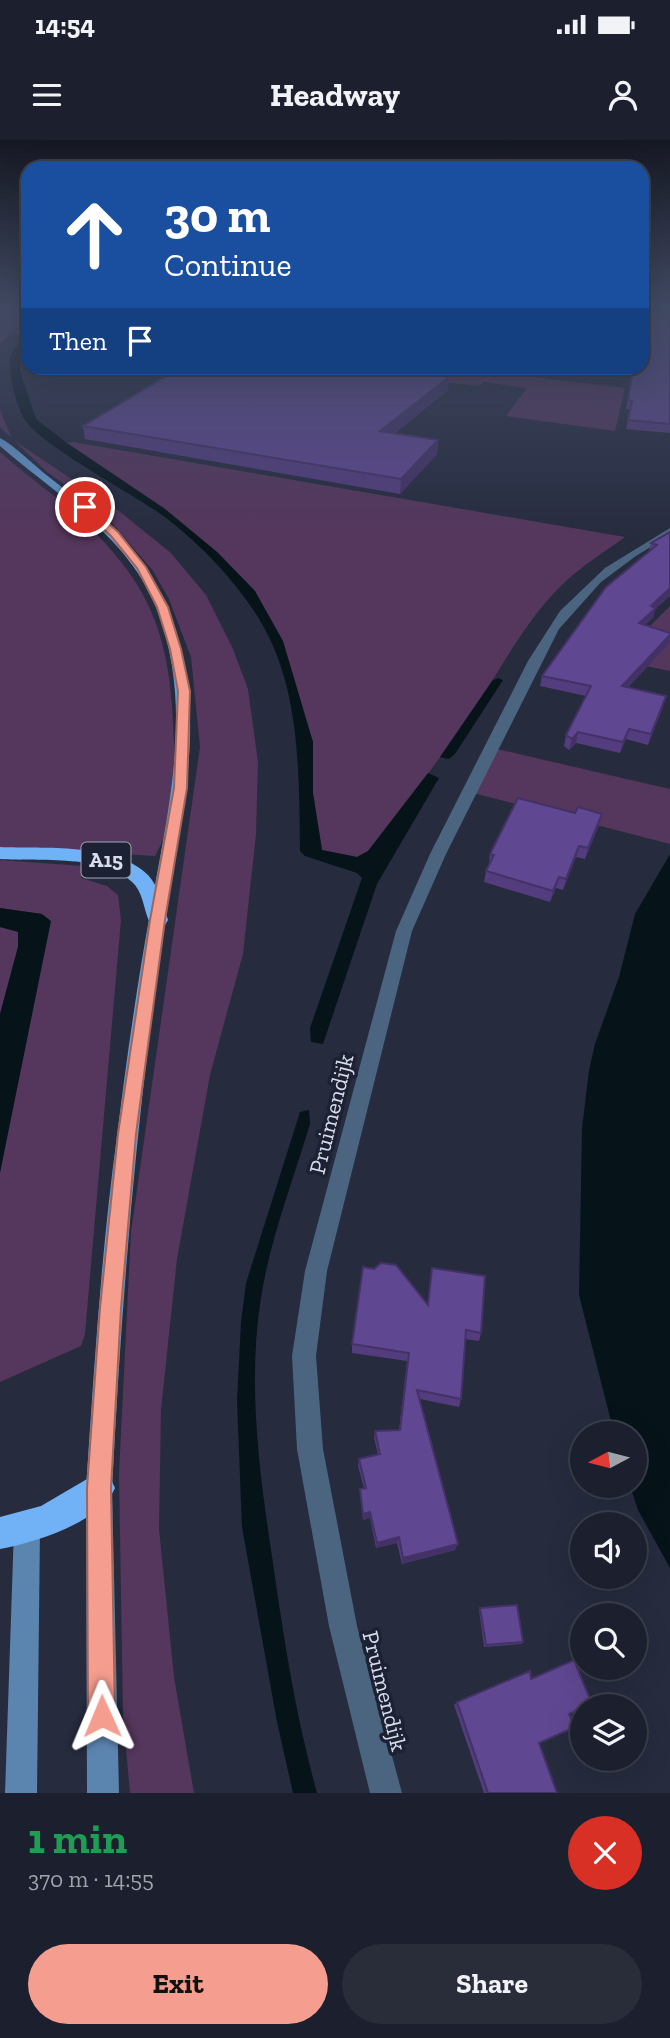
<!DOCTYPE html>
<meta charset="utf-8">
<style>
body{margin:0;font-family:"Zilla Slab",serif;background:#292d3a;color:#f1f3f6;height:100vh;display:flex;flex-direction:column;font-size:26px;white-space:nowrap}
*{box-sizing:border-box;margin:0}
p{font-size:23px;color:#a0a3aa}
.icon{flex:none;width:38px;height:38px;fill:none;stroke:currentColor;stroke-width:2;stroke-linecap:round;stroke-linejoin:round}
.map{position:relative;height:1653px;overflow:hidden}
.panel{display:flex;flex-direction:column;background:#1c202e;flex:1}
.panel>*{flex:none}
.top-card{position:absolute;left:21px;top:21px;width:628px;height:214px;border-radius:21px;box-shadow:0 7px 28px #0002,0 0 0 2px #3a3e4a;background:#1a4fa0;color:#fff;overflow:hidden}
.needle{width:46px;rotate:263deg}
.controls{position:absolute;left:570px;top:1281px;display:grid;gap:14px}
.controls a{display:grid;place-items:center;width:77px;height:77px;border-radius:50%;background:#1c202e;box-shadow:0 7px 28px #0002,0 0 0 2px #3a3e4a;font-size:35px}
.pin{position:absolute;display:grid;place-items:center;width:60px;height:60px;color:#fff;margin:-30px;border:4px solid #fff;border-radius:50%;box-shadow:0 2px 7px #0007}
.me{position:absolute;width:77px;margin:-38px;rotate:359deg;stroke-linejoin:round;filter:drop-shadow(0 0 5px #0008)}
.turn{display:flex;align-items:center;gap:24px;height:147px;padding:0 28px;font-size:32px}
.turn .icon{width:91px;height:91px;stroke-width:2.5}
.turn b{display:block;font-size:49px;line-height:60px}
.then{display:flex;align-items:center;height:66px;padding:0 28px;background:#0003;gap:14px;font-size:26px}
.round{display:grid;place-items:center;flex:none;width:74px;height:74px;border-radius:37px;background:#292d3a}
.summary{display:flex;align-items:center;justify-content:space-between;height:119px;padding:0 28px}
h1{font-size:42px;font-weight:700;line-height:52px;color:#1e9e55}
.button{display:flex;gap:14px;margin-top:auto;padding:14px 28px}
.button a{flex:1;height:80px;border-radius:42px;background:#f59d8e;color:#111;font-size:28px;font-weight:700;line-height:80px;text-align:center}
.button a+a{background:#292d3a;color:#f1f3f6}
.status{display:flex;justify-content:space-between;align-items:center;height:49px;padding:0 35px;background:#1c202e;direction:ltr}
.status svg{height:19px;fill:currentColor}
header{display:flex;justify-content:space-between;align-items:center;height:91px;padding:0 28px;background:#1c202e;font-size:32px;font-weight:700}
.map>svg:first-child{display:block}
</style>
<div class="status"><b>14:54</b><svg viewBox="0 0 49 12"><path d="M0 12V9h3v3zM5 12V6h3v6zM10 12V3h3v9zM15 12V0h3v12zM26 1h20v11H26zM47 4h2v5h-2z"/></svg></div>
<header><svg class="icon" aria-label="menu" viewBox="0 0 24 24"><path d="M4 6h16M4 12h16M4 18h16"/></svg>Headway<svg class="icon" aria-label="person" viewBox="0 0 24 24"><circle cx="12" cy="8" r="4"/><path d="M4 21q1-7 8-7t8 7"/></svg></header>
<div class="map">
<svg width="670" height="1653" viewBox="0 0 670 1653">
<rect width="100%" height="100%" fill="#262b3e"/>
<path fill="#55365c" d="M3 167H28V176L0 205V172Z
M397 228H458L625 248 615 291 506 276 527 248 483 242 479 246 408 238 358 262Z
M0 270 12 299 119 371 171 413 206 455 233 509 248 549 258 622 256 694 243 814 210 935 177 1119 161 1270 159 1389 174 1537 194 1653H130L123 1576 119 1333 131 1092 200 607 191 517 169 459 153 431 113 384 84 358 46 331 0 287Z
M73 302 625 397C603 413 580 427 561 446 522 484 499 534 468 578 437 623 403 667 368 711L357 717 322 710 313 653V602L255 451 217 412 165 369 67 303Z
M0 312C26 336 56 355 82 380 156 449 171 503 174 602 175 638 174 685 155 716L0 707Z
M670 466V531L616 520Z
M497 609 670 649V704L473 653Z
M0 720 84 726 81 738 107 746 118 755 121 780 85 1194 81 1206 0 1242V1033L42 774 0 768Z
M0 787 18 791V807L0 874Z"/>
<path fill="#06141a" d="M28 199V205L21 212 20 231 36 279 67 303 165 369 217 412 255 451 283 501 313 602V653L322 710 357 717 368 711 428 633 439 638 377 744 323 904 311 902 310 888 362 738 357 733 305 716 300 711C299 633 301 543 256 474 231 436 201 405 166 378 135 354 38 305 23 277 17 265 13 250 11 236 8 216 9 209 28 199Z
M498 538 503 540 455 614 449 619 440 617 492 541Z
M670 714V1428L638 1370 630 1346H635V1293H614L579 1155 582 989 589 930 595 904 619 837 635 774Z
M0 768 42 774 51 781 0 1033V874L18 807V792L0 787Z
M309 970 310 984C293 1041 270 1099 261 1158 247 1245 260 1337 273 1423 284 1501 296 1577 317 1653H293L277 1582 242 1387 237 1261 241 1182 246 1143 300 972Z"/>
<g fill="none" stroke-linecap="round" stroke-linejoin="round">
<path fill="#4b6580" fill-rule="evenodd" d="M28 182V188L21 193H17V191Z
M670 388V395L636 416 601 442 559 489 446 714 412 791 327 1131 316 1216 323 1309 357 1486 402 1653H370L329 1486 297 1309 292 1216 305 1131 396 791 430 714 528 521 560 471 605 428Z"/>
<path fill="#5b84af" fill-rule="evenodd" d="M99 1335 108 1339 112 1348 119 1653H87L86 1348 90 1339Z
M27 1376 36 1380 40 1389 37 1653H5L14 1389 18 1380Z"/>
<path fill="#669cd4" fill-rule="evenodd" d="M0 298C17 307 33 325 49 337 111 386 161 427 181 508 201 585 184 666 171 744 163 792 157 841 150 890 131 1043 120 1194 112 1348L108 1357 99 1361 90 1357 86 1348C94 1230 101 1113 117 996 126 924 136 851 149 779 166 677 196 571 157 470 129 396 56 355 0 306Z"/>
<path fill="#70b2f5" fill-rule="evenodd" d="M0 707C43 709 115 702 148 735 159 747 163 765 168 780L165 785H151C144 773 144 756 135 745 107 713 38 722 0 719Z
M99 1332 110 1337 115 1348C101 1382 34 1403 0 1409V1377L41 1366Z"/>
</g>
<path fill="#533d7e" d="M670 167V293L626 289 630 269H626L633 228Z
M125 228H396L393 230 449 237 448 250 394 294 438 300 437 314 400 354 85 299 83 286 170 234Z
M670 392V456L655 469 653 478 645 485 670 493V499L669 504 628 547 663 567 648 605 626 599 620 613 576 603 569 610 564 606 566 595 586 556 540 546 542 536 649 411 651 403Z
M575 673 602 674 599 685 585 719 576 717 563 750 556 748 550 762 484 742 486 731 489 725 490 714Z
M432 1128 481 1193 479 1201 465 1199 461 1259 459 1267 420 1259 455 1410 402 1424 397 1403 376 1408 370 1378 363 1380 360 1355V1349L364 1348 358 1326 359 1319 378 1314 374 1298 375 1291 399 1290 407 1221 352 1213V1204L374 1129 428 1164Z
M480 1468 523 1502 521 1504 484 1507 479 1470Z
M531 1539 569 1574 539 1603 557 1653H484L454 1565 457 1562Z"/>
<path fill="#433266" d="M382 228H396L380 241Z
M449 237 448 250 380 305V291Z
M438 300 437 314 400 354 401 339Z
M670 448V456L655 469 653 478 636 493 639 483 651 466Z
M670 495 669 504 620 556 622 546Z
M666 556 663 567 648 605 651 594Z
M629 589 626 599 620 613 623 602Z
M578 592 576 603 569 610 572 599Z
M602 674 599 685 585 719 588 708Z
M579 706 576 717 563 750 566 739Z
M559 737 556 748 550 762 553 751Z
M370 1372V1378L363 1380V1374Z
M399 1397 397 1403 376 1408 377 1403Z
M458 1404 455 1410 402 1424 403 1418Z"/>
<path fill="#604792" stroke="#433266" stroke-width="2" d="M642 167H670V284L628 280 632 261 628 260 633 228H642Z
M180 228H382L381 229 449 237 380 291 438 300 401 339 83 286Z
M670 392V448L651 466 656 468 639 483 670 493V495L622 546 666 556 651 594 629 589 623 602 578 592 572 599 566 595 591 546 542 536 606 447 657 405 651 403Z
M518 658 575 673 578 667 602 674 588 708 579 706 566 739 559 737 553 751 486 731 494 715 490 714Z
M381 1123 396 1125 428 1165 432 1128 485 1136 481 1193 466 1190 461 1259 417 1250 458 1404 403 1418 399 1397 377 1403 370 1372 363 1374 360 1349 366 1348 359 1319 380 1314 375 1291 400 1290 409 1213 352 1204 363 1127 374 1129Z
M517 1465 523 1502 486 1505 480 1468Z
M574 1520 592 1564 586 1566H583V1568L569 1574 575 1587 539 1603 557 1653H488L457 1562 530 1531 531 1539Z"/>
<linearGradient id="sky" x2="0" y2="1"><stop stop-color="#151822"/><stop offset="0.42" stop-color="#414a63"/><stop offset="1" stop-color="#414a63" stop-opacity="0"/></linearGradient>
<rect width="670" height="398" fill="url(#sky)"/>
<path fill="#f59d8e" stroke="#9f665c" stroke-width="2" d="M82 365H88L118 392 146 427 168 467 181 509 190 551 187 648 165 780 136 994 121 1168 111 1348 115 1576 111 1585 102 1589 92 1585 88 1576 87 1348 100 1168 118 994 150 780 174 648 178 551 170 509 157 467 137 428 111 396 82 369Z"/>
<g text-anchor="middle" stroke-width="7" stroke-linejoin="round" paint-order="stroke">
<rect fill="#1d2134" stroke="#a1a5b3" stroke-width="2" x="81.5" y="702.5" width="49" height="35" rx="5"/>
<g font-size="21" font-weight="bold" fill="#d9ddea">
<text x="106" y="727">A15</text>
</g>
<g font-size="23" fill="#d9ddea" stroke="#1d2134">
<text transform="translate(331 974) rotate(-76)" y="8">Pruimendijk</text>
<text transform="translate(385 1551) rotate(76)" y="8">Pruimendijk</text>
</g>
</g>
</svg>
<div class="controls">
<a><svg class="needle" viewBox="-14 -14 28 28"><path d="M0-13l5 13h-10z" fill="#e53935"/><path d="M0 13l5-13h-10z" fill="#a0a3aa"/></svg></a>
<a><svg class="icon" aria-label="sound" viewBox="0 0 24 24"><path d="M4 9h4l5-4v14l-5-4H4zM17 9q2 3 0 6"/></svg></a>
<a><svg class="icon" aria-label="search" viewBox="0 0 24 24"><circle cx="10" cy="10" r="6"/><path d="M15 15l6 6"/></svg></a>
<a><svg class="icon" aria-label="layers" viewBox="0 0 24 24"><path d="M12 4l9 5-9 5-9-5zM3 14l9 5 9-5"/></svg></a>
</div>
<div class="pin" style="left:85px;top:367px;background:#d93025"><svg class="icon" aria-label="arrive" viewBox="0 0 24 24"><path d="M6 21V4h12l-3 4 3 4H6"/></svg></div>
<svg class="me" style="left:102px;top:1576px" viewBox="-20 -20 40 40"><path d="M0-17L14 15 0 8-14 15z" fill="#f59d8e" stroke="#fff" stroke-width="4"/></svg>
<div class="top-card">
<div class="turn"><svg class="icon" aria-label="ahead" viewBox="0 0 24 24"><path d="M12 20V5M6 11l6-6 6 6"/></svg><div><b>30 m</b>Continue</div></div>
<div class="then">Then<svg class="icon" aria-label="arrive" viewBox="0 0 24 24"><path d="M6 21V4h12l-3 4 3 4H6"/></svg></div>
</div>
</div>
<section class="panel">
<div class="summary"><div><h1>1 min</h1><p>370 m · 14:55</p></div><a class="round" style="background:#d93025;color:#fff"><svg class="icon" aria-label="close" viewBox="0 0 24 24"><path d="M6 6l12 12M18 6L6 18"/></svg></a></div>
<div class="button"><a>Exit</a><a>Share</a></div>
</section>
